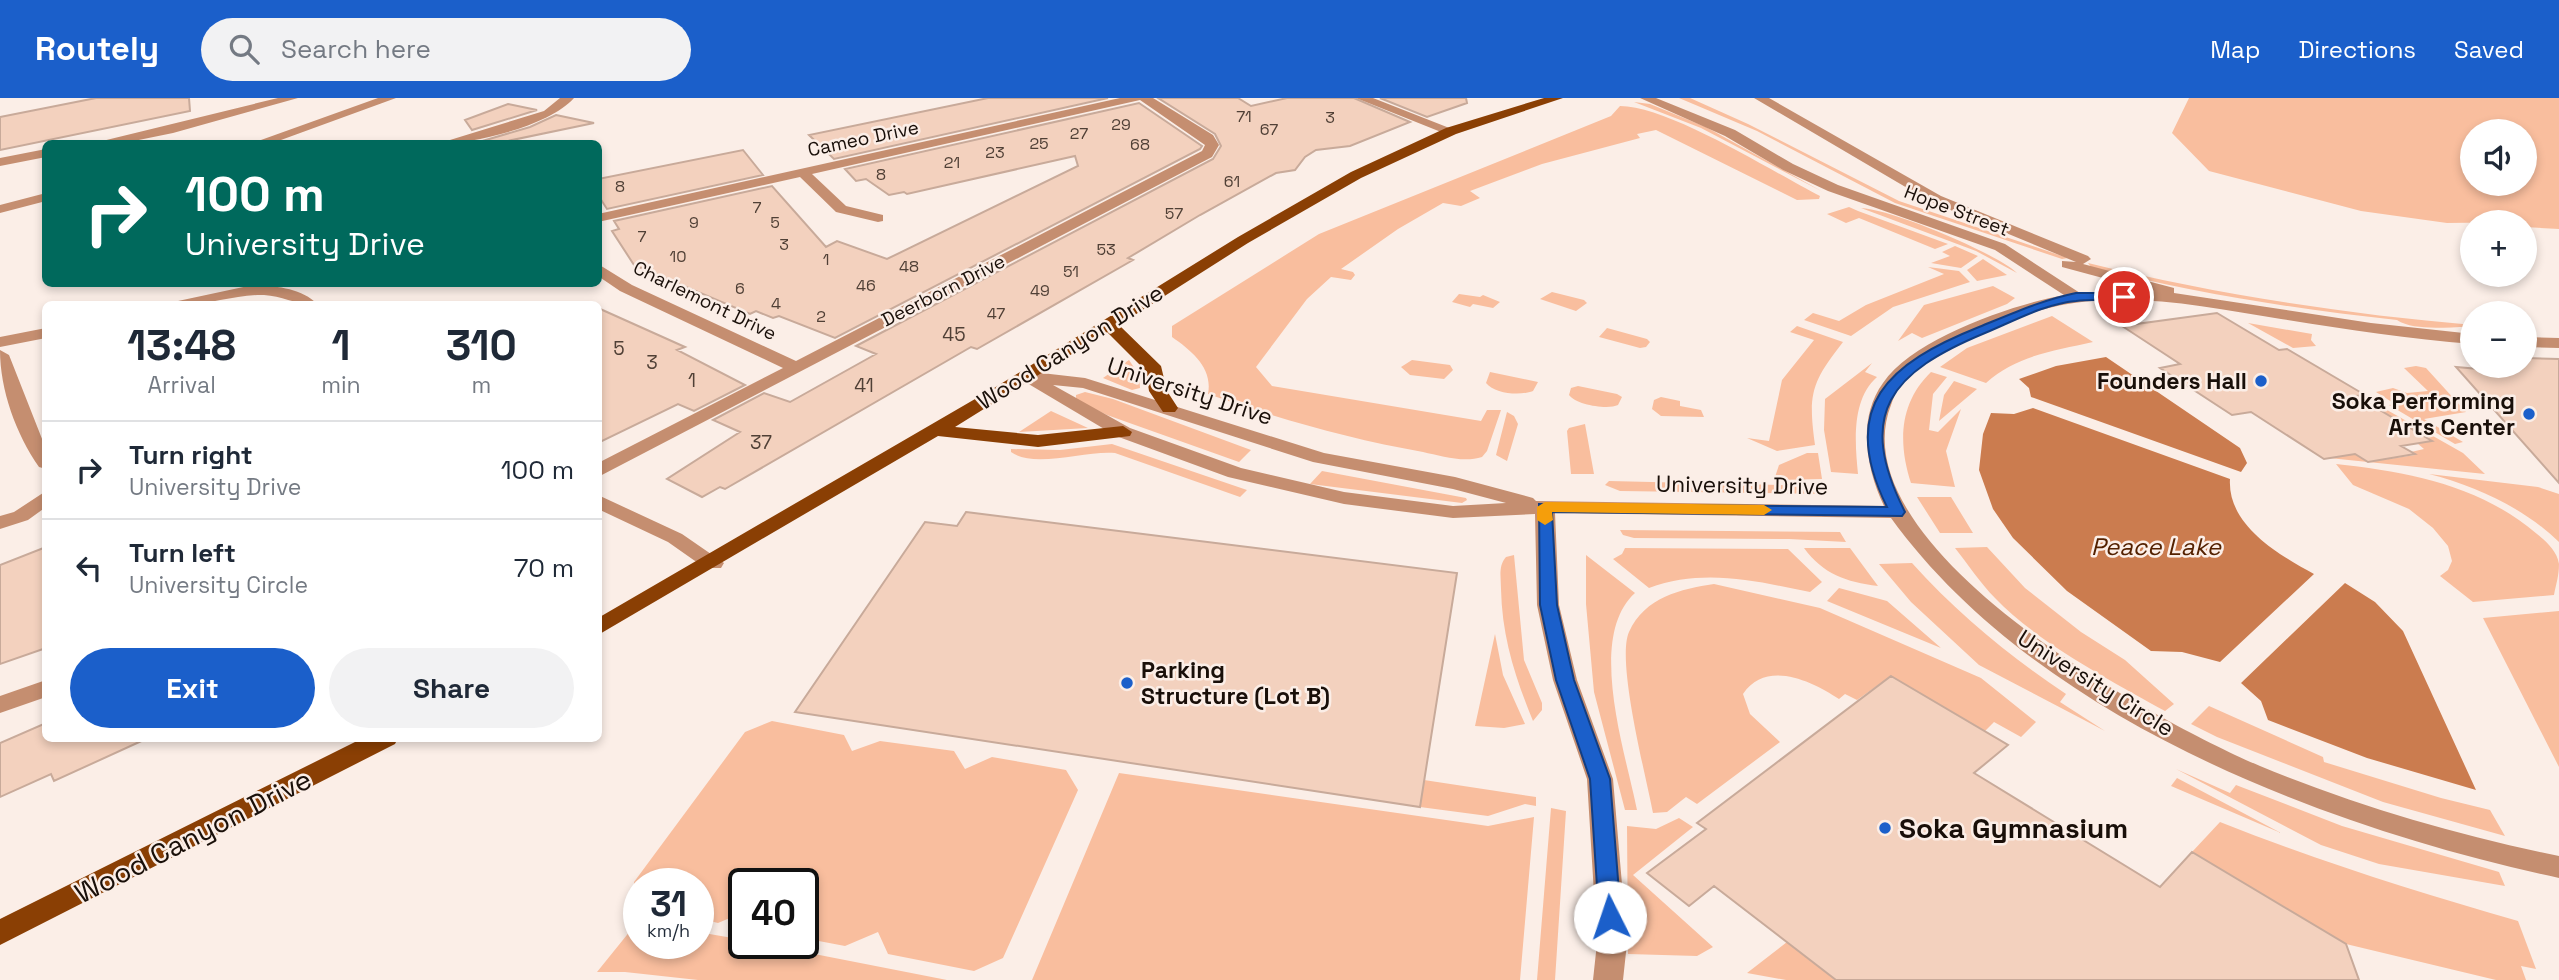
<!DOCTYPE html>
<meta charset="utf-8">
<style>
body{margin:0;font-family:"Space Grotesk",sans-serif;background:#f2f2f3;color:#1f2937;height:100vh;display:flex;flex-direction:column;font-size:26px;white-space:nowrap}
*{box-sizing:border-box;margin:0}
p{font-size:23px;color:#747a83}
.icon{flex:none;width:38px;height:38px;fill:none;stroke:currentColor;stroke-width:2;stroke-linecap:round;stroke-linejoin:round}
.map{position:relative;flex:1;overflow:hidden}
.sheet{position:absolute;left:42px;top:203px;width:560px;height:441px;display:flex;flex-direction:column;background:#fff;border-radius:10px;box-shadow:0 4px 10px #0003}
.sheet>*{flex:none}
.guide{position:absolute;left:42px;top:42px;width:560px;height:147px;border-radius:10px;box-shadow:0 4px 10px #0003;background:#00695c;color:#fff;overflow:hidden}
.controls{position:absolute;left:2460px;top:21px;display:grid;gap:14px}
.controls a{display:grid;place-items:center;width:77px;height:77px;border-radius:50%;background:#fff;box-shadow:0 4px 10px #0003;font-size:35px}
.speed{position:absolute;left:623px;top:770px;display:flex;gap:14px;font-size:35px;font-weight:700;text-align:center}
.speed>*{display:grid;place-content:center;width:91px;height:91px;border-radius:50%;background:#fff;box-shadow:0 4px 10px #0003;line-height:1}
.speed small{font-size:18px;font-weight:400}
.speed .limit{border:4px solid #111;border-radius:10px;background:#fff;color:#111}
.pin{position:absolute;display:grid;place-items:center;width:60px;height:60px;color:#fff;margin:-30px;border:4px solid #fff;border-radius:50%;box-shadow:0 2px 7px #0007}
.me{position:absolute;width:77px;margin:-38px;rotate:356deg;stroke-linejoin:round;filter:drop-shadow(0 0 5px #0008)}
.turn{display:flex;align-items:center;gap:24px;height:147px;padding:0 28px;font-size:32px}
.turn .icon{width:91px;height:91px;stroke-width:2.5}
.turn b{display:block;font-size:49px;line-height:60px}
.eta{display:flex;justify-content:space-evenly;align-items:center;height:119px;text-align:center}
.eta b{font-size:42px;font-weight:800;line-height:49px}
.primary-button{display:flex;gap:14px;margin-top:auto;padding:14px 28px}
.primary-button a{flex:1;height:80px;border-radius:42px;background:#1b5fca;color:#fff;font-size:28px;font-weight:800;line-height:80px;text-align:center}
.primary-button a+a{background:#f2f2f3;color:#1f2937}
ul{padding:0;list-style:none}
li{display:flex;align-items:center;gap:21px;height:98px;padding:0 28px;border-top:2px solid #e0e1e3}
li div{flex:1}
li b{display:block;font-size:26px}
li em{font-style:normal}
header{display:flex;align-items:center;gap:42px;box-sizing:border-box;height:98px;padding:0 35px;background:#1b5fca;color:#fff}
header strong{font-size:33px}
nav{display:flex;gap:38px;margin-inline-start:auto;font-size:24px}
.search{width:490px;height:63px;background:#f2f2f3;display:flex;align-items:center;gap:18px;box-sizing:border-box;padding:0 24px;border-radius:38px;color:#747a83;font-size:26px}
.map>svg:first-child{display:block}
</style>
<header>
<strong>Routely</strong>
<div class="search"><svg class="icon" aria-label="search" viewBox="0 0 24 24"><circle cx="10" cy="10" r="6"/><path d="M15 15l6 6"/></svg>Search here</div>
<nav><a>Map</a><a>Directions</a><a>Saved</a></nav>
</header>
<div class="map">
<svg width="2559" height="882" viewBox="0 0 2559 882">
<rect width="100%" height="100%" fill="#fbeee7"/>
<path fill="#f9be9e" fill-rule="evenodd" d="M1679 0H1690L1748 26 1899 103 2068 160 2062 161 1895 105 1757 33Z
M2189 0H2559V131L2525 129V124L2447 125 2361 113 2209 73 2172 35ZM2525 33V86H2473V33Z
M1634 4 1650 6 1706 29 1823 94 1701 30Z
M1620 8C1669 8 1773 74 1820 98L1819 101 1797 102 1656 32 1637 36 1640 40 1542 66 1470 93 1480 100 1461 108 1443 105 1398 131 1341 171 1353 174 1355 177 1351 182 1331 179 1307 201 1256 269 1272 288 1481 323 1487 312H1501L1487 353 1482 359C1464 365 1441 358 1423 354 1349 341 1279 321 1208 296 1213 270 1192 253 1172 239V228L1319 136 1574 33 1611 18Z
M1849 109 1858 113 1948 146 1935 151 1859 120 1846 125 1827 116Z
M1861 110C1891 111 1996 155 2017 175L1976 153Z
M1955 148 1978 158 1961 170 1931 165 1950 158 1942 154Z
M1983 161 2007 177 1977 183 1967 172Z
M2088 165C2215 196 2343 216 2473 227V229C2451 228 2415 234 2397 222 2293 211 2195 195 2091 169Z
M1928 169 1959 173 1970 184 1893 209 1851 238 1804 222 1813 215 1839 223 1866 207 1944 176Z
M1993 188 2015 200 2007 206 1922 240 1912 235 1898 243 1924 207Z
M1552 194 1584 202 1587 205 1576 213 1540 201Z
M1459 196 1480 199 1483 197 1500 204 1493 210 1473 206 1470 209 1452 204Z
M2052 218 2093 244C2054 253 2017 257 1986 285L1940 269 1967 250Z
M2248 225 2312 236 2311 242 2316 248 2293 250Z
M1797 228 1843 244C1811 285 1808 296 1815 347L1777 353 1747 340 1769 343 1782 282 1814 242 1790 234Z
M1607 230 1647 241 1650 244 1646 249 1640 250 1599 239Z
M1129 262 1139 277 1140 290 1132 292 1103 280Z
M1412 262 1450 267 1453 272 1444 281 1410 277 1401 269Z
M1872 265 1865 274 1877 279C1851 302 1855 345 1858 376L1831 374 1824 332 1825 301Z
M2416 268 2426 270 2466 314 2424 321 2463 344 2455 346 2389 307 2395 306 2376 294 2393 290 2407 295 2428 293 2404 270Z
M1490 274 1538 284 1533 293C1520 298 1495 296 1486 285Z
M1931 274 1947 279 1933 296 1929 332 1938 334 1961 311 1946 353 1955 389 1911 385C1898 345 1899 305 1931 274Z
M1954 283 1977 291 1939 323 1944 297Z
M1578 288 1617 296 1622 299 1618 307C1608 312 1576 307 1569 297L1571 290Z
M1085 294 1113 301 1251 352 1239 364 1107 317 1076 302V297Z
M1661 299 1680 303V308L1701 312 1704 319 1661 318 1652 311 1654 302Z
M2373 308H2380L2463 355 2485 376 2329 360 2355 356 2368 364 2415 357 2411 354 2424 351 2417 345 2431 343Z
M1051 313 1088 330 1019 334Z
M1507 314 1514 318 1518 326 1507 363 1496 357Z
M1585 326 1594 376H1571L1567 333 1569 330Z
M1112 346 1247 392 1240 399 1115 355C1087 352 1034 371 1011 354V351L1060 352Z
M1807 355H1818L1822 381 1774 382 1779 367Z
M2336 366C2408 374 2480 387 2537 436 2547 444 2557 453 2559 466 2559 478 2556 486 2554 497L2473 504 2440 478 2448 472 2452 463 2448 448 2433 430 2409 411 2353 387Z
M1322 373 1466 400 1467 402 1462 405 1310 386Z
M2429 376 2538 389 2559 396V444C2524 410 2476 388 2429 376Z
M1609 383 1823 388 1827 396 1620 393 1605 387Z
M1917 399H1951L1973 435H1940Z
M1620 432 1840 434 1846 444 1789 441 1634 440 1623 437Z
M1987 449 2025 490 2081 534 2125 562 2174 606 2165 613C2113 584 2035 543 1995 500 1980 485 1968 466 1955 450Z
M1625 450 1788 451 1822 484 1810 494C1755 483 1704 470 1649 490L1613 461 1622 456Z
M1804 450H1850L1878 488C1846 484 1823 476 1804 450Z
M1514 457 1524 562 1542 605V612L1533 623C1515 579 1502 539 1501 491 1501 480 1498 468 1506 459Z
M1586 457 1635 495C1586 539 1626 656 1637 712H1625L1594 594 1586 506Z
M1912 465C1958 516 2009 558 2066 596L2060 604 2105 633 1979 567 1911 504 1879 466Z
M1714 486 1820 510 1981 580 2036 624 2021 639 1994 624 1985 633 1891 578 1857 602 1845 596 1839 601C1812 583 1766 561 1743 596L1750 616 1780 644 1697 706 1686 699 1667 714 1653 715C1646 678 1616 563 1629 534 1645 499 1681 491 1714 486Z
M1839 490 1887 503 1941 550 1827 503Z
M2559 513V669L2483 520Z
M1495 536 1503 577 1525 626 1504 630 1475 628Z
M2209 608 2323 659 2324 664 2441 700 2490 712 2505 738 2383 704 2217 639 2191 626Z
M772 623 844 637 852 653 880 643 954 653 965 671 992 659 1066 672 1078 692 1003 860 974 873 888 856 878 834 845 848 803 840V786H744V814L718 825 698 820V786H639V805L634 784 745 634Z
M2176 671 2230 695 2236 687 2342 728 2499 774 2505 788 2379 766 2321 747Z
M1119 675 1488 728 1534 719 1520 882H1032Z
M2177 680 2281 735 2171 688Z
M1424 682 1536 699V708L1525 706 1488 718 1420 709Z
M1551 710 1566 713 1555 882H1537Z
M1679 720 1693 729 1633 777 1713 849 1697 858 1628 856 1627 728 1656 731Z
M2220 724C2318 763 2417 794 2518 823L2536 871 2521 868 2526 882H2496L2346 846 2192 754Z
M639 822V845H698V834L744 842V845H758L947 882H698L625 874H597Z
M1787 844 1836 882H1786L1747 875Z"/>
<path fill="#cb7c4f" d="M2106 259 2240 350 2247 365 2241 374 2031 299 2029 290 2019 281 2056 268Z
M2033 310 2230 381C2227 427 2279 457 2314 476L2220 564 2182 554 2151 553 2067 493 2013 440 1993 411 1979 372 1983 336 1991 315 2014 316Z
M2345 485 2375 504 2403 533 2476 692 2367 660 2268 622 2261 603 2241 585Z"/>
<path fill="#f3d1be" stroke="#c8aa9a" stroke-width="2" d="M96 0H189L190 13 0 52V19Z
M988 0H1108L834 61 809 37Z
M1158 0H1238L1251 8 1287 0H1354L1410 24 1350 48 1316 52 1305 59 1295 72 1276 75 1200 117 1128 160 1133 162 977 251 971 249 725 391 720 389 702 399 667 381 740 334 713 322 764 295 790 304 876 256 856 248 1213 61 1221 48 1215 36Z
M1380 0H1466L1467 5 1427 19Z
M1139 5 1202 48 1200 51 835 240 779 218 773 220 756 213 750 216 634 167 612 133 619 131 614 123 772 88 826 149 837 143 887 161 1078 68 1075 58 907 96 904 94 889 97 866 81 856 83 845 71Z
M508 6 537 12 472 32 465 22Z
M556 17 594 25 493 46 479 44 530 29Z
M743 52 763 77 607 111 598 97V81Z
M598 210 685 249 677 252 745 287 694 313 678 306 598 345Z
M2217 215 2279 252 2287 251 2365 297 2356 298 2432 343 2401 348 2415 356 2368 364 2355 356 2324 361 2251 314 2232 317 2160 270 2180 266 2122 228Z
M2525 260 2559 261V385L2456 269 2514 274 2512 268H2525Z
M966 414 1457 475 1420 709 795 614 925 424 957 428Z
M46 449V550L0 566V467Z
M1891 578 2008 647 1974 675 2160 789 2192 754 2346 846 2359 882H1836L1714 788 1689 808 1647 775 1706 731 1697 725Z
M46 625V640H148L54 683 51 676 0 699V645Z"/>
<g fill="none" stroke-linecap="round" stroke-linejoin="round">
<path fill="#c58e70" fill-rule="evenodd" d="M278 0H298L173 35 119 46H90Z
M378 0H396L270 46H250Z
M560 0H574C549 28 474 46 437 46L544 13Z
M1120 0H1153L1213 37 1219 47 1212 59 598 379V365L783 270 620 193 598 178V166L632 187 796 263 1202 53 1205 47 1140 2 812 76 846 108 883 117V123L878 124 836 114 800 79 598 124V116Z
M1356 0H1373L1457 33 1446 36Z
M1640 0H1656L1735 32 1793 66 1838 87 2005 146 2080 195 2151 193 2062 169V163L2076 164 1931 104 1754 0H1769L1941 98 2088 158 2091 161 2083 166 2174 190V195L2371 225 2473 236V246C2408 241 2345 231 2281 221 2213 210 2142 195 2074 205 2024 212 1933 247 1901 286 1896 292 1894 299 1891 307 1836 449 2156 624 2260 668 2357 708 2457 737 2559 758V780C2325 730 2036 620 1891 420L1555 415 1559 507 1577 582 1613 681 1627 845 1623 882H1593L1597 845 1587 681 1553 582 1537 507 1535 416 1453 420 1344 406 1228 379 1116 338 1015 278 1024 273 1085 280 1324 355 1455 379 1533 400 1536 403 1884 408C1866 370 1857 321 1883 285 1914 240 2012 207 2064 197L1995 152 1828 93 1783 72 1725 38ZM1053 287 1083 290 1313 364 1453 391 1506 405 1453 408 1344 394 1241 370 1130 330Z
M46 51V59L0 68V60Z
M46 95V103L0 115V107Z
M248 188C270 187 301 189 317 206 298 208 283 198 264 197 234 196 205 209 176 206L178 203Z
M46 230V240L0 249V239Z
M2525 239 2559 240V250L2525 249Z
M0 252 9 257 46 351V371L39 369C16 336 0 292 0 252Z
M46 393V409L28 422 0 431V418L14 414Z
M598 397 682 436 724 465 721 470H705L668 444 598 411Z
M46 582V599L0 615V598Z"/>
<path fill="#8a3f04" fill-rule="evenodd" d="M1544 0H1563L1456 36 1361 80 1248 145 1119 227 1161 268 1167 293 1178 310 1175 314H1163L1149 293 1146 273 1107 234 955 329 1038 337 1123 328 1132 334 1130 338 1038 349 938 338 598 537V520L994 290 1238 139 1351 74 1446 30Z
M363 640H398L395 646 0 847V821Z"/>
</g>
<path fill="#1b5fca" stroke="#123e83" stroke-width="2" d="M2076 195H2124L2130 199 2124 202C2108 203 2092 201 2076 203 2044 206 2014 223 1985 235 1891 274 1855 315 1905 414L1902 418 1552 414 1557 507 1574 582 1610 681 1621 819 1618 825 1610 828 1603 825 1599 819 1590 681 1556 582 1540 507 1539 406 1887 409C1837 308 1889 265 1979 229 2011 216 2042 202 2076 195Z"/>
<path fill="#f59e0b" d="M1545 404 1764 407 1772 412 1764 417 1552 414 1553 422 1545 427 1537 422V409Z"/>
<g fill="#1b5fca" stroke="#fbeee7" stroke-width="2.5">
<circle cx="2261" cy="283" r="7"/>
<circle cx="2529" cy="316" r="7"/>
<circle cx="1127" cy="585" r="7"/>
<circle cx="1885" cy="730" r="7"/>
</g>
<g text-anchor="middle" stroke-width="5" stroke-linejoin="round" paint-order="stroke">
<g font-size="16" fill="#504036">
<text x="1244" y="24">71</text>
<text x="1330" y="25">3</text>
<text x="1121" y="32">29</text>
<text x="1269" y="37">67</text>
<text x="1079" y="41">27</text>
<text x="1039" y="51">25</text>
<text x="1140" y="52">68</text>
<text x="995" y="60">23</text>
<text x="952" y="70">21</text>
<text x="881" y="82">8</text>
<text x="1232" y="89">61</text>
<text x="620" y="94">8</text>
<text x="757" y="115">7</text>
<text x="1174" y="121">57</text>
<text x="694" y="130">9</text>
<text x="775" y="130">5</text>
<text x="642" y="144">7</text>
<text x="784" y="152">3</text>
<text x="1106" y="157">53</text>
<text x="678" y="164">10</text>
<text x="826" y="167">1</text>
<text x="909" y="174">48</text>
<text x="1071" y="179">51</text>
<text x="866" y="193">46</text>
<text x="740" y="196">6</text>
<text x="1040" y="198">49</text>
<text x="776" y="211">4</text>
<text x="996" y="221">47</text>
<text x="821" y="224">2</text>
</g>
<g font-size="19" fill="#190f09" stroke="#fbeee7">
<text transform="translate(863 40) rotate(-12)" y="7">Cameo Drive</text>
<text transform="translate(1957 112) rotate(21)" y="7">Hope Street</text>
<text transform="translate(943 192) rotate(-27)" y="7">Deerborn Drive</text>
<text transform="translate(705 202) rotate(26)" y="7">Charlemont Drive</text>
</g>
<g font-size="19" fill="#504036">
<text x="954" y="243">45</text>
<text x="619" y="257">5</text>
<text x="652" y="271">3</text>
<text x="692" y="289">1</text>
<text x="864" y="294">41</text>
<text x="761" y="351">37</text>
</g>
<g font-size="23" fill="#190f09" stroke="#fbeee7">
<text transform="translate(1070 249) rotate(-32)" y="8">Wood Canyon Drive</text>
<text transform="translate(1190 293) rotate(18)" y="8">University Drive</text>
<text transform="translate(1742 387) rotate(1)" y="8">University Drive</text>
<text transform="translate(2096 585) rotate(32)" y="8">University Circle</text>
</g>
<g font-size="23" font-weight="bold" fill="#190f09" stroke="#fbeee7" text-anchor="end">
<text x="2247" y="291">Founders Hall</text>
<text x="2515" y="311">Soka Performing<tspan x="2515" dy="26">Arts Center</tspan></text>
<text x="1141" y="580" text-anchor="start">Parking<tspan x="1141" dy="26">Structure (Lot B)</tspan></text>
</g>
<g font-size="24" font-style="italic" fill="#542100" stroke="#fbeee7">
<text x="2156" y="457">Peace Lake</text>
</g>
<g font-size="28" font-weight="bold" fill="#190f09" stroke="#fbeee7" text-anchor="start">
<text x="1899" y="740">Soka Gymnasium</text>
</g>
<g font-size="28" fill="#190f09" stroke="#fbeee7">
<text transform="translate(193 738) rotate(-27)" y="10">Wood Canyon Drive</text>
</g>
</g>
</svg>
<div class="controls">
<a><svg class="icon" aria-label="sound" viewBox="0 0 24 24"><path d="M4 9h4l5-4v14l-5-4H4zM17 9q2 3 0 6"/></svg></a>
<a>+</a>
<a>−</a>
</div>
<div class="speed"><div>31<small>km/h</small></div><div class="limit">40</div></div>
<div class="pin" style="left:2124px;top:199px;background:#d93025"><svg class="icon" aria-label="arrive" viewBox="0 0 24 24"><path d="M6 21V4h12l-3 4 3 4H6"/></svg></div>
<svg class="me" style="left:1610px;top:819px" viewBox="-20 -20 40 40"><circle r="19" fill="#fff"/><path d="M0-13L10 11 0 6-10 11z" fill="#1b5fca"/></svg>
<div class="guide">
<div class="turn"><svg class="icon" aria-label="right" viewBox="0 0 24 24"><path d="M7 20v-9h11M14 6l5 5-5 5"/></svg><div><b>100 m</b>University Drive</div></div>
</div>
<section class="sheet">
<div class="eta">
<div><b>13:48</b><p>Arrival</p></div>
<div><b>1</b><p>min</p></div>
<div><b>310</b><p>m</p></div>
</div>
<ul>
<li><svg class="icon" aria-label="right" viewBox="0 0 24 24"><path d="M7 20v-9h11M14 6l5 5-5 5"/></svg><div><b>Turn right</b><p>University Drive</p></div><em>100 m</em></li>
<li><svg class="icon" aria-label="left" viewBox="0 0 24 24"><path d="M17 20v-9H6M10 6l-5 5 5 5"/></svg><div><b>Turn left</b><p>University Circle</p></div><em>70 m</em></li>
</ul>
<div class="primary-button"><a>Exit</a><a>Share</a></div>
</section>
</div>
